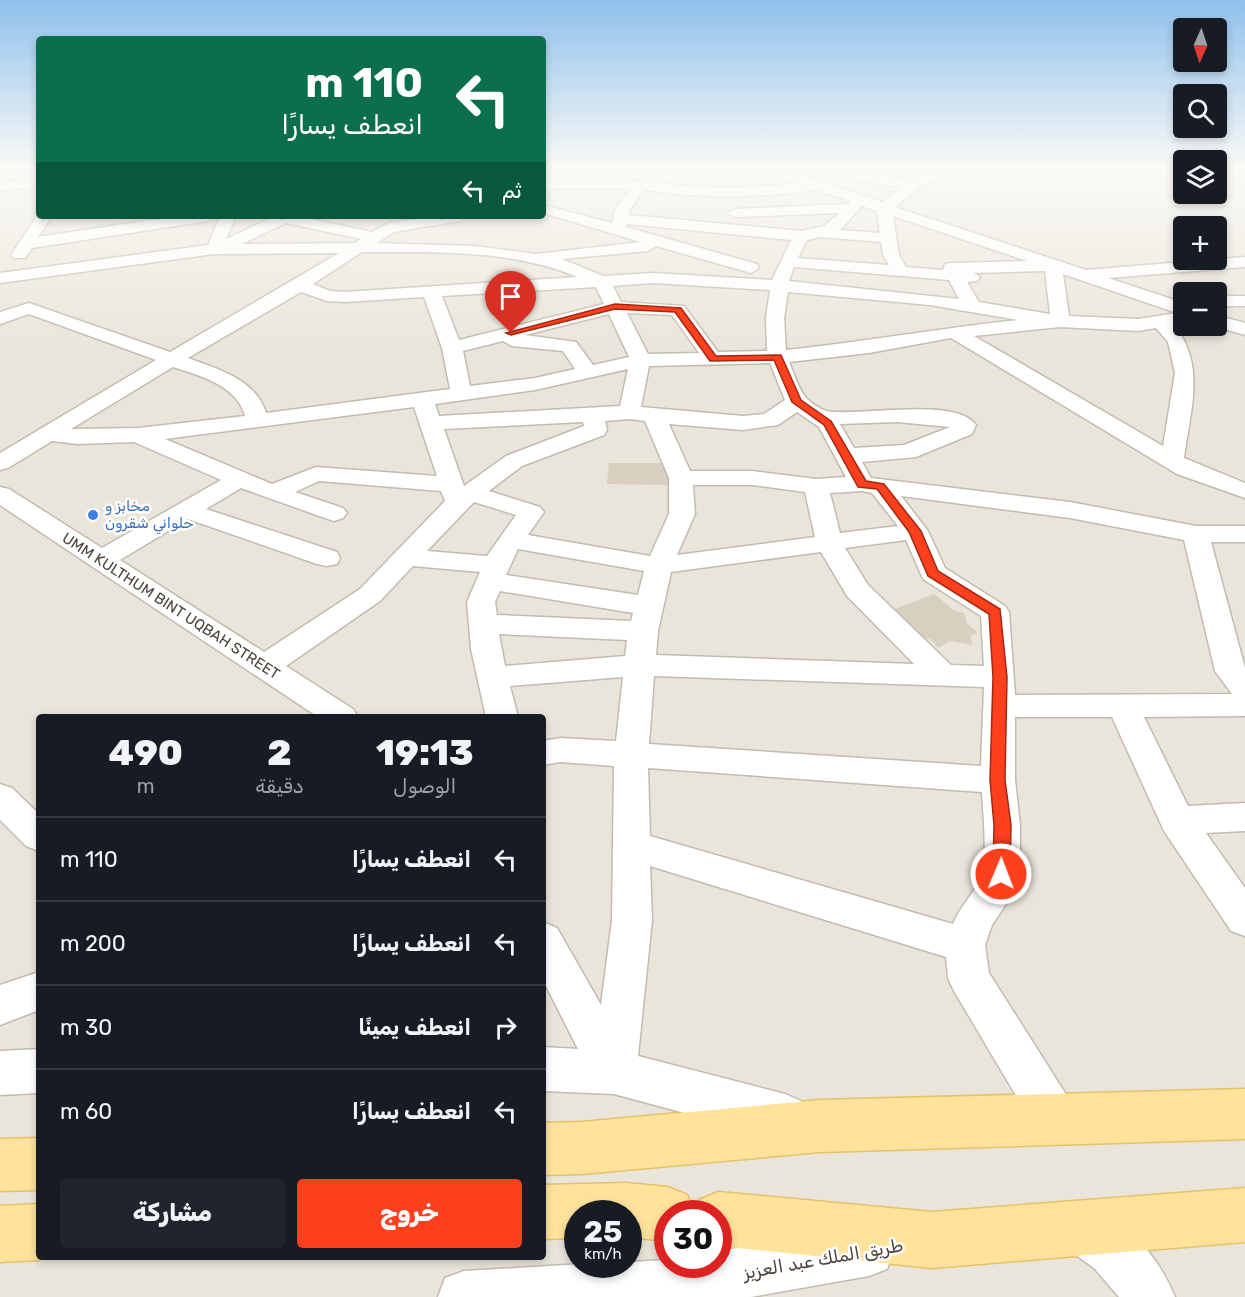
<!DOCTYPE html>
<html lang="ar">
<meta charset="utf-8">
<style>
body{margin:0;font-family:Rubik,"Noto Naskh Arabic",sans-serif;background:#20242c;color:#f1f3f6;direction:rtl;height:100vh;display:flex;flex-direction:column;font-size:22px;white-space:nowrap}
*{box-sizing:border-box;margin:0}
p{font-size:20px;color:#9ea1a6}
.icon{flex:none;width:33px;height:33px;fill:none;stroke:currentColor;stroke-width:2;stroke-linecap:round;stroke-linejoin:round}
.map{position:relative;flex:1;overflow:hidden;direction:ltr}
.sheet{position:absolute;left:36px;top:714px;width:510px;height:546px;display:flex;flex-direction:column;background:#171b24;border-radius:6px;box-shadow:0 3px 9px #0003;direction:rtl}
.sheet>*{flex:none}
.guide{position:absolute;left:36px;top:36px;width:510px;height:183px;border-radius:6px;box-shadow:0 3px 9px #0003;direction:rtl;background:#0b6e4f;color:#fff;overflow:hidden}
.needle{width:39px;rotate:183deg}
.tools{position:absolute;left:1173px;top:18px;display:grid;gap:12px}
.tools a{display:grid;place-items:center;width:54px;height:54px;border-radius:6px;background:#171b24;box-shadow:0 3px 9px #0003;font-size:30px}
.speed{position:absolute;left:564px;top:1200px;display:flex;gap:12px;font-size:30px;font-weight:700;text-align:center}
.speed>*{display:grid;place-content:center;width:78px;height:78px;border-radius:50%;background:#171b24;box-shadow:0 3px 9px #0003;line-height:1}
.speed small{font-size:15px;font-weight:400}
.speed .limit{border:9px solid #d22;background:#fff;color:#111}
.pin{position:absolute;display:grid;place-items:center;width:51px;height:51px;color:#fff;margin:-62px -26px;border-radius:50% 50% 50% 0;rotate:-45deg;box-shadow:0 0 6px #0007}
.pin .icon{rotate:45deg}
.me{position:absolute;width:66px;margin:-33px;rotate:1deg;stroke-linejoin:round;filter:drop-shadow(0 0 4px #0008)}
.turn{display:flex;align-items:center;gap:21px;height:126px;padding:0 24px;font-size:27px}
.turn .icon{width:78px;height:78px;stroke-width:2.5}
.turn b{display:block;font-size:42px;line-height:51px}
.then{display:flex;align-items:center;height:57px;padding:0 24px;background:#0003;gap:12px;font-size:22px}
.eta{display:flex;justify-content:space-evenly;align-items:center;height:102px;text-align:center}
.eta b{font-size:36px;font-weight:800;line-height:42px}
.cta{display:flex;gap:12px;margin-top:auto;padding:12px 24px}
.cta a{flex:1;height:69px;border-radius:6px;background:#fc3f1d;color:#fff;font-size:24px;font-weight:800;line-height:69px;text-align:center}
.cta a+a{background:#20242c;color:#f1f3f6}
ul{padding:0;list-style:none}
li{display:flex;align-items:center;gap:18px;height:84px;padding:0 24px;border-top:2px solid #363941}
li div{flex:1}
li b{display:block;font-size:22px}
li em{font-style:normal}
.map>svg:first-child{display:block}
</style>
<div class="map">
<svg width="1245" height="1297" viewBox="0 0 1245 1297">
<rect width="100%" height="100%" fill="#f6f3ec"/>
<path fill="#eae5da" fill-rule="evenodd" d="M0 170H39V216H543V170H1183L1184 194H1216L1217 170H1245V1297H0ZM1184 226H1216V260H1184ZM1184 292H1216V326H1184ZM39 717H543V1257H39ZM578 1214H628V1264H578ZM668 1214H718V1264H668Z"/>
<path fill="#d8cfc1" d="M895 170H920L922 172 913 177 892 173Z
M609 463H671L673 485 607 484Z
M934 594 955 611 964 613 967 623 978 633 971 635 972 645 949 641 939 648 930 639 913 636 889 611Z"/>
<g fill="none" stroke-linecap="round" stroke-linejoin="round">
<defs>
<path id="minor" d="M764 170H784L882 202 901 188 831 174 824 170H851L910 181 934 170H952L917 189 895 207 1086 270 1245 257V267L1108 278 1184 303V323L1173 324C1207 364 1190 411 1184 458L1245 483V498L1177 474 951 338 869 353 789 362C794 373 799 391 807 399 811 403 821 410 827 411 858 417 956 396 976 425L972 434 916 457 862 462 871 478 1070 502 1196 526H1245V542H1211L1245 668V716L1144 717 1188 806 1245 803V831L1206 833 1245 888V936L1231 931 1164 831 1112 717H1015V780L1020 825V874L1006 904 992 925 985 945 989 973 1072 1104 1079 1120 1072 1136 1056 1143 1040 1136 954 991 948 978 946 957 650 866 652 920 638 1056 785 1094 801 1101 808 1117 801 1133 785 1140 614 1094 543 1091V1047L578 1049 543 980V922L557 928 601 1005 612 920 614 766 560 762 543 765V741L560 738 616 741 623 677 510 686 518 717H486L471 649 467 602 480 572 413 566 380 601 286 666 353 709 358 717H318L0 505V487L9 489 102 548 221 480 134 442 78 444 52 441 8 468 0 470V453L156 360 29 314 0 324V312L29 303 170 352 339 253 214 254 0 283V273L208 245 220 216H236L226 239 276 216H296L372 232 389 223 433 216H468L460 221 394 232 377 243 475 246 536 254 641 242 543 213V205L612 223 616 208 631 189 543 188V180L641 181 653 177 658 178 660 181 658 183 661 184 724 188 798 184 766 173ZM813 189 850 201 848 204 735 209 728 213 735 217 840 213 824 226 801 231 629 215 630 209 645 190C690 197 736 198 781 194 791 193 804 193 813 189ZM862 206 877 211 880 233 840 230ZM893 216 1027 261 951 263 945 264 943 270 906 267 899 255ZM286 223 361 239 355 243 242 244ZM627 224 791 240 772 280 653 273 603 276 562 259 648 251 656 246 751 273 759 268 757 264 626 227ZM820 237 881 242 883 255 889 265 798 258 807 240ZM362 252C432 252 512 249 577 277L345 292 330 291 313 284ZM794 267 949 280 959 299 789 281ZM1045 271 1050 314 979 302 967 282 977 281 980 277 974 273ZM1063 274 1177 313 1138 319 1069 316ZM653 283 770 290 766 318 767 351 718 352 684 306 621 302 613 286ZM596 287 604 304 459 340 442 296ZM301 292 327 301 345 302 424 297 442 348 450 389 266 413C256 379 217 369 188 358ZM788 292 930 305 1018 320C940 328 864 342 786 350L784 318ZM627 313 672 315 699 353 648 354ZM609 314 629 357 593 365 576 342 525 335ZM1060 327 1138 331 1156 328 1168 342 1175 373 1163 446 974 336ZM503 341 512 346 563 351 575 369 535 378 470 386 463 351ZM770 363 785 400 764 414 743 416 641 407 649 366ZM173 367C200 376 237 385 245 416L138 428 71 429ZM628 369 620 406 439 416 435 404 535 390ZM414 407 437 476 316 467 272 484 165 439ZM797 412 819 427 846 477 816 479 752 471H690L669 424 743 430 778 425ZM630 419 645 421 669 478V514L650 556 528 535 544 512 540 507 489 491 522 466 604 435 607 430 605 421ZM583 422 584 426 506 456 464 486 444 429ZM897 422 950 427 904 445 854 448 840 424ZM319 481 441 491 445 501 360 589 264 652 120 560 188 519 317 564 327 566 337 564 340 558 337 552 206 509 241 488 325 518 334 521 343 518 347 513 343 508 295 492ZM693 485H752L805 492 815 537 677 555 695 514ZM862 491 872 493 898 526 840 533 830 493ZM901 496 1070 518 1184 540 1215 671 1232 694 1015 695 1009 612 1005 606 945 568 928 531ZM474 502 516 515 487 556 427 551ZM906 540 923 579 981 616 984 666 951 665 868 585 845 548ZM518 549 644 571 638 595 506 575ZM821 552 847 596 914 664 656 655 658 631 671 572ZM500 591 633 613 631 621 497 615 495 602ZM499 634 627 640 625 656 505 666ZM654 676 984 687 981 766 649 744ZM648 768 982 792C983 813 988 857 981 876 975 893 960 906 953 924L650 836Z
M39 179V187L0 190V182Z
M39 213V216H52L38 237 178 216H216L208 221 32 248 25 258H13L11 255Z
M1216 296H1245V306H1216Z
M1216 315 1245 323V335L1214 326H1216Z
M0 784 12 788 39 814V851L26 846 0 820Z
M39 972V1010L0 1025V985Z
M39 1049V1093L0 1095V1051Z
M1083 1204C1127 1222 1157 1253 1175 1297H1119L1094 1268 1065 1247 1058 1229 1065 1211Z
M869 1226 887 1233 894 1251 887 1269 869 1276 751 1297H438L445 1278 464 1271 582 1264H628V1262L668 1260V1264H718V1251Z"/>
<path id="major" d="M1245 1089V1139L820 1152 582 1174 543 1175V1123L582 1122 820 1100Z
M39 1138V1190L0 1191V1139Z
M626 1183 668 1187 687 1195 694 1211 699 1200 718 1192 932 1212 1245 1188V1242L932 1268 718 1246V1214H668V1241L628 1237V1214H578V1238L543 1239V1185Z
M39 1204V1257H45L39 1260 0 1262V1206Z"/>
</defs>
<use href="#minor" stroke="#c2bbae" stroke-width="3"/>
<use href="#major" stroke="#e6c16a" stroke-width="3"/>
<use href="#minor" fill="#fff" fill-rule="evenodd"/>
<use href="#major" fill="#ffe39c" fill-rule="evenodd"/>
</g>
<linearGradient id="sky" x2="0" y2="1"><stop stop-color="#8fc1ec"/><stop offset="0.48" stop-color="#fbfaf6"/><stop offset="1" stop-color="#fbfaf6" stop-opacity="0"/></linearGradient>
<rect width="1245" height="351" fill="url(#sky)"/>
<path fill="#fc3f1d" stroke="#a42913" stroke-width="1.5" d="M615 304 681 308 716 356 781 355 801 400 831 421 866 481 884 484 921 531 938 571 1000 609 1007 677 1005 780 1011 825 1010 874 1007 879 1001 881 995 879 993 874 994 825 990 780 993 677 989 614 928 576 909 532 877 489 858 487 824 425 792 402 774 360 710 361 675 312 615 309 511 335 506 333Z"/>
<circle fill="#3f7fe0" stroke="#fff" stroke-width="2" cx="93" cy="515" r="6"/>
<g text-anchor="middle" stroke-width="5" stroke-linejoin="round" paint-order="stroke">
<g font-size="15" fill="#366cbe" stroke="#fff" text-anchor="start">
<text x="105" y="511">مخابز و<tspan x="105" dy="17">حلواني شقرون</tspan></text>
</g>
<g font-size="15" fill="#4b4439" stroke="#fff">
<text transform="translate(171 606) rotate(33)" y="5">UMM KULTHUM BINT UQBAH STREET</text>
</g>
<g font-size="18" fill="#4b4439" stroke="#fff">
<text transform="translate(823 1259) rotate(-10)" y="6">طريق الملك عبد العزيز</text>
</g>
</g>
</svg>
<div class="tools">
<a><svg class="needle" viewBox="-14 -14 28 28"><path d="M0-13l5 13h-10z" fill="#e53935"/><path d="M0 13l5-13h-10z" fill="#9ea1a6"/></svg></a>
<a><svg class="icon" aria-label="search" viewBox="0 0 24 24"><circle cx="10" cy="10" r="6"/><path d="M15 15l6 6"/></svg></a>
<a><svg class="icon" aria-label="layers" viewBox="0 0 24 24"><path d="M12 4l9 5-9 5-9-5zM3 14l9 5 9-5"/></svg></a>
<a>+</a>
<a>−</a>
</div>
<div class="speed"><div>25<small>km/h</small></div><div class="limit">30</div></div>
<div class="pin" style="left:511px;top:333px;background:#d93025"><svg class="icon" aria-label="arrive" viewBox="0 0 24 24"><path d="M6 21V4h12l-3 4 3 4H6"/></svg></div>
<svg class="me" style="left:1001px;top:874px" viewBox="-20 -20 40 40"><circle r="17" fill="#fc3f1d" stroke="#fff" stroke-width="3"/><path d="M0-11L8 9 0 5-8 9z" fill="#fff"/></svg>
<div class="guide">
<div class="turn"><svg class="icon" aria-label="left" viewBox="0 0 24 24"><path d="M17 20v-9H6M10 6l-5 5 5 5"/></svg><div><b>110 m</b>انعطف يسارًا</div></div>
<div class="then">ثم<svg class="icon" aria-label="left" viewBox="0 0 24 24"><path d="M17 20v-9H6M10 6l-5 5 5 5"/></svg></div>
</div>
<section class="sheet">
<div class="eta">
<div><b>19:13</b><p>الوصول</p></div>
<div><b>2</b><p>دقيقة</p></div>
<div><b>490</b><p>m</p></div>
</div>
<ul>
<li><svg class="icon" aria-label="left" viewBox="0 0 24 24"><path d="M17 20v-9H6M10 6l-5 5 5 5"/></svg><div><b>انعطف يسارًا</b></div><em>110 m</em></li>
<li><svg class="icon" aria-label="left" viewBox="0 0 24 24"><path d="M17 20v-9H6M10 6l-5 5 5 5"/></svg><div><b>انعطف يسارًا</b></div><em>200 m</em></li>
<li><svg class="icon" aria-label="right" viewBox="0 0 24 24"><path d="M7 20v-9h11M14 6l5 5-5 5"/></svg><div><b>انعطف يمينًا</b></div><em>30 m</em></li>
<li><svg class="icon" aria-label="left" viewBox="0 0 24 24"><path d="M17 20v-9H6M10 6l-5 5 5 5"/></svg><div><b>انعطف يسارًا</b></div><em>60 m</em></li>
</ul>
<div class="cta"><a>خروج</a><a>مشاركة</a></div>
</section>
</div>
